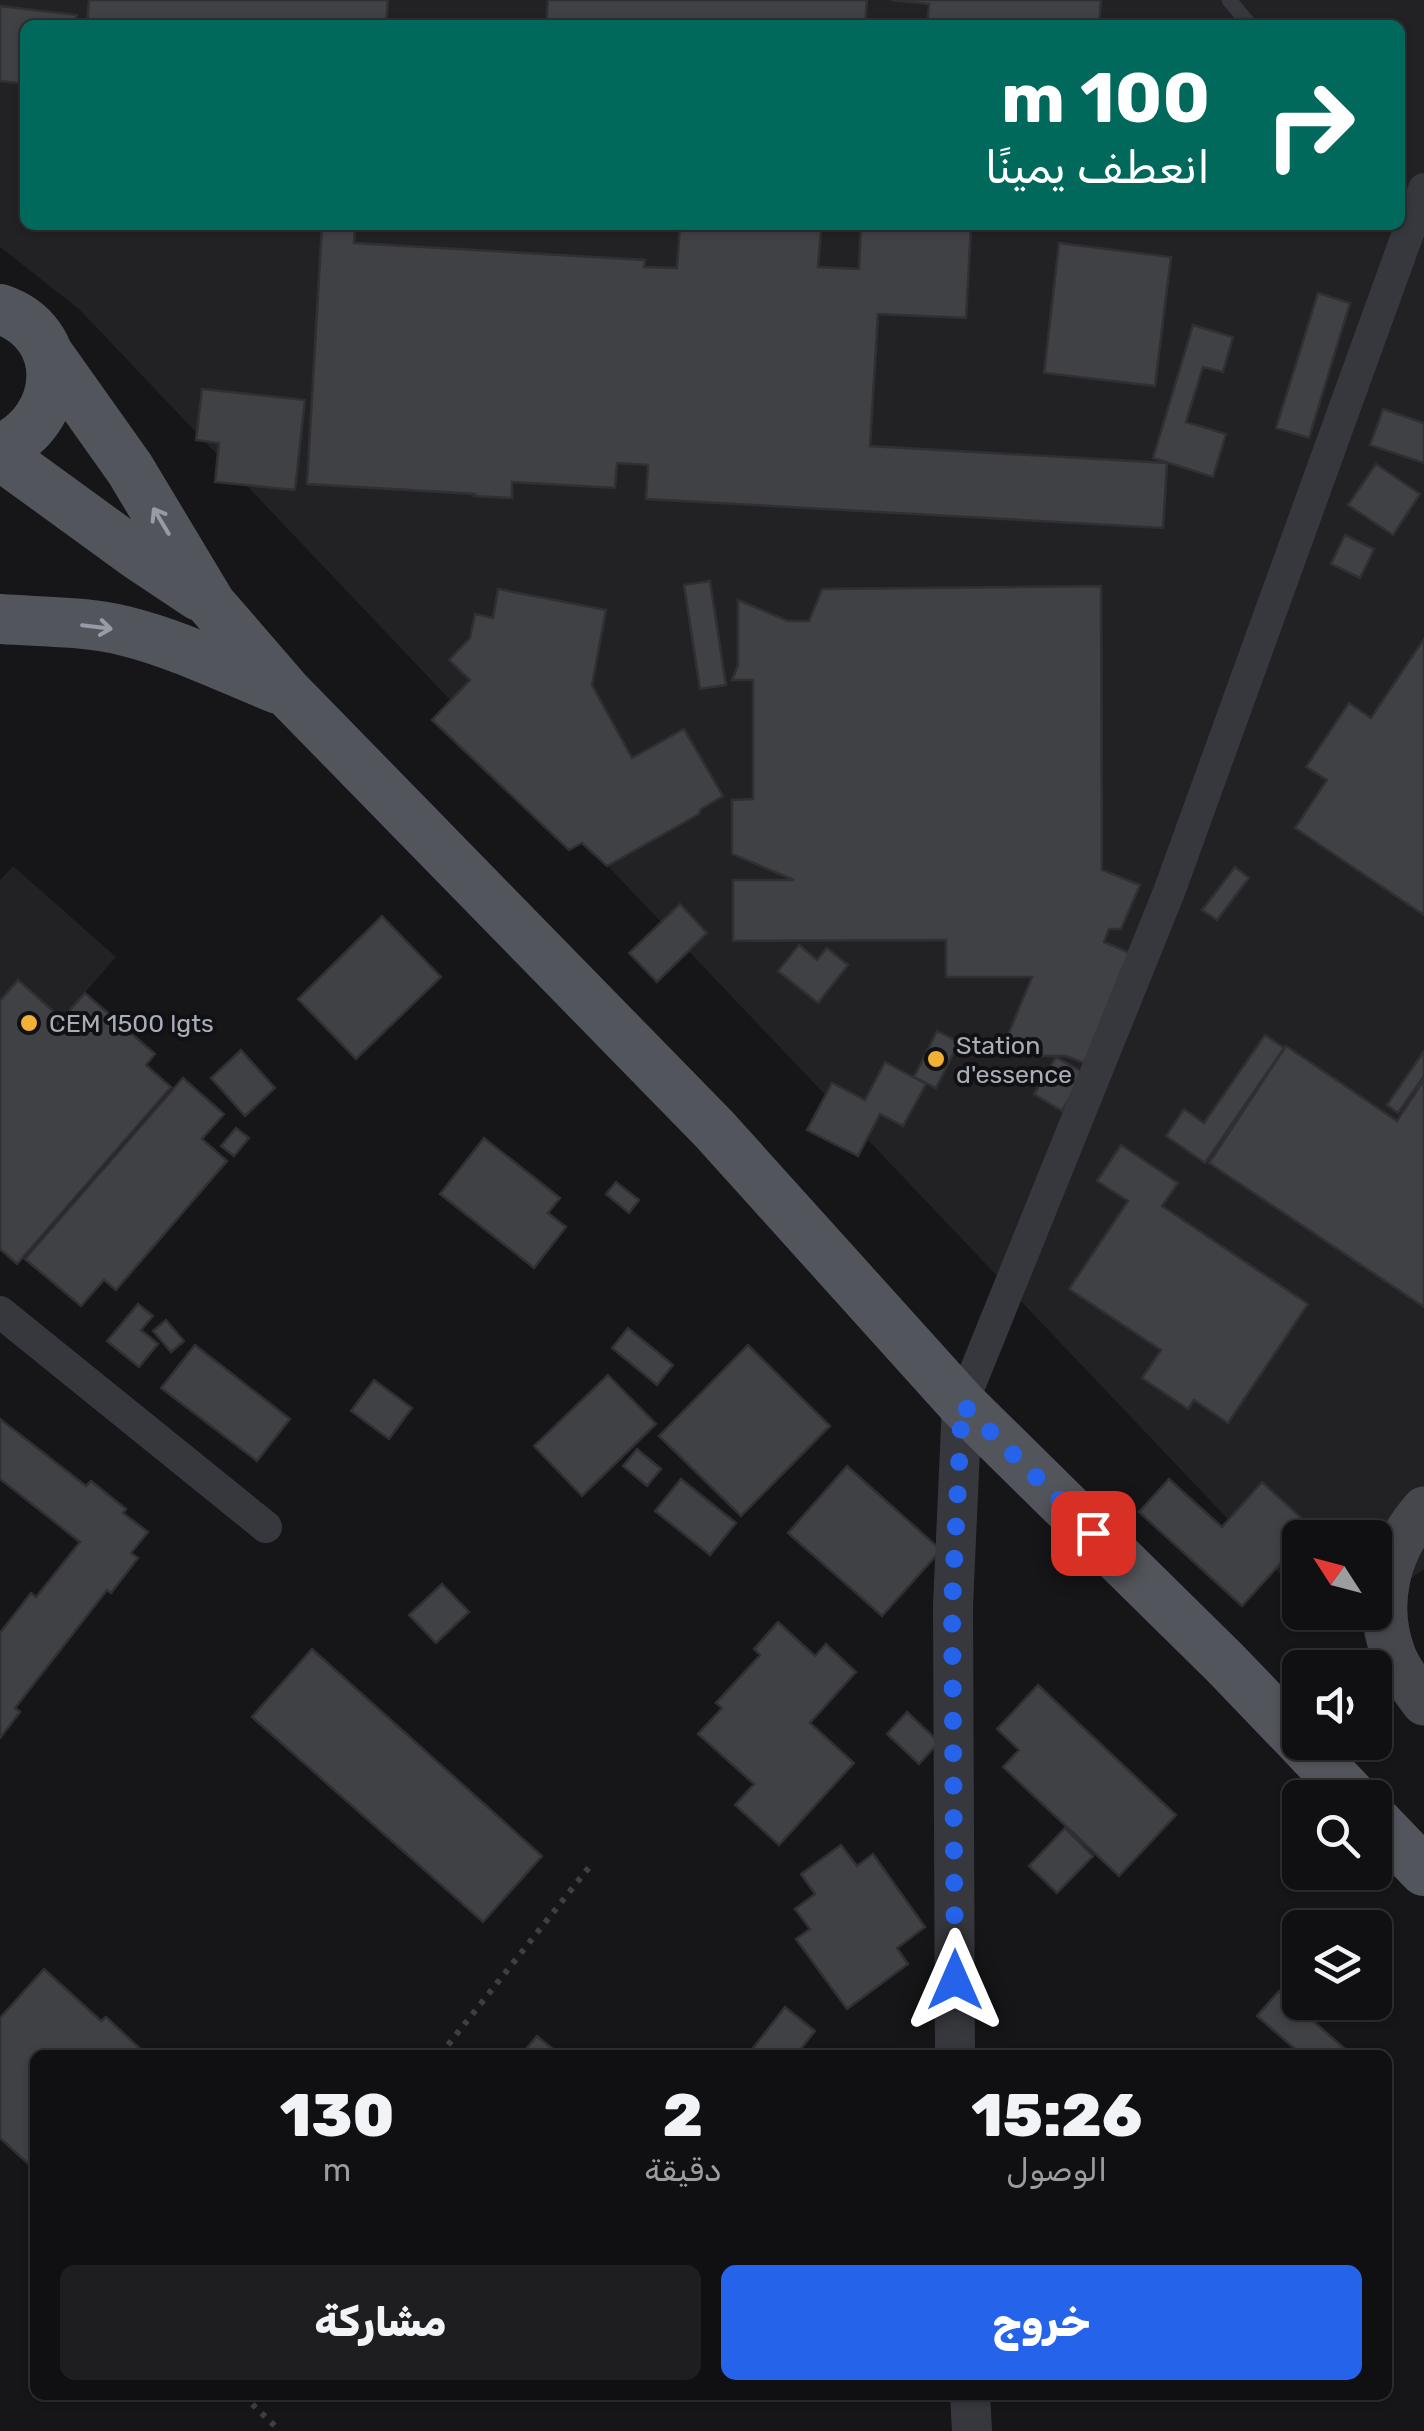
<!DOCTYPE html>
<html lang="ar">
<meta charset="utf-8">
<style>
body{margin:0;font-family:Rubik,Vazirmatn,sans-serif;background:#1e1e20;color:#f1f3f6;direction:rtl;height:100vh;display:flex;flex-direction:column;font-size:38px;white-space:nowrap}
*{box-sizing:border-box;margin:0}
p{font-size:32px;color:#9c9d9f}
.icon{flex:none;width:55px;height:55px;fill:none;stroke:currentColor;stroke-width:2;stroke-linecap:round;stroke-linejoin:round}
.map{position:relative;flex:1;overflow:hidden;direction:ltr}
.details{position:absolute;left:30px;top:2050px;width:1362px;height:350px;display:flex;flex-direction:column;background:#101012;border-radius:15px;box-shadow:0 2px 8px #0004,0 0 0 2px #303032;direction:rtl}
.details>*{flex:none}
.guide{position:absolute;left:20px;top:20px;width:1385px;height:210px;border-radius:15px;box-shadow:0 2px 8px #0004,0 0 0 2px #303032;direction:rtl;background:#00695c;color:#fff;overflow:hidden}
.needle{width:65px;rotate:306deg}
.buttons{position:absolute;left:1282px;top:1520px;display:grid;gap:20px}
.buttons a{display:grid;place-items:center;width:110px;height:110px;border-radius:15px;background:#101012;box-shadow:0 2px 8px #0004,0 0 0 2px #303032;font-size:50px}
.pin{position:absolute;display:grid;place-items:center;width:85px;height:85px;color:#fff;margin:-42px;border-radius:20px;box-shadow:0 5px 15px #0006}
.me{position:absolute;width:110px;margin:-55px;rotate:0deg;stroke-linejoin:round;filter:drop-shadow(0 0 8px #0008)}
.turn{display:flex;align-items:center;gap:35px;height:210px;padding:0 30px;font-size:45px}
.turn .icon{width:130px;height:130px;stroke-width:2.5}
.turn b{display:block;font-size:70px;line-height:85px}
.eta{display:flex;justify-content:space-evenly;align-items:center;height:170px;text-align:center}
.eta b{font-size:60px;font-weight:800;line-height:70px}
.primary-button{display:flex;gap:20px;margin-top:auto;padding:20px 30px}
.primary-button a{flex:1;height:115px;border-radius:15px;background:#2563eb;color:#fff;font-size:40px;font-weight:800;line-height:115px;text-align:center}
.primary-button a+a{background:#1e1e20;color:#f1f3f6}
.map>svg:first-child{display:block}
</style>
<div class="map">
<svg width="1424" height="2431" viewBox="0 0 1424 2431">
<rect width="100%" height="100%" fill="#161618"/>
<path fill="#222225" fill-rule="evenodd" d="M0 0H1424V1569L1375 1604V1538H1300V1595L79 309 0 247ZM25 25H1400V225H25Z
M13 866 116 957 0 1089V880Z"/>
<path fill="#404145" stroke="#303034" stroke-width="2.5" d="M89 0H388L386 25H113L87 23Z
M548 0H867L865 25H546Z
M891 0H1101L1099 25H927L929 4Z
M0 6 77 15 75 25H25V84L0 81Z
M322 225H355L354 243 645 260 644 267 677 268 680 225H773L821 228 818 267 859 269 861 225 971 226 966 318 878 314 870 446 1167 463 1163 528 646 499 648 465 617 463 615 488 512 482V498L474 496 475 494 307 484Z
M1059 243 1171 257 1155 386 1044 373Z
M1318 293 1350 303 1309 438 1276 428Z
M1193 325 1233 337 1223 372 1203 367 1186 422 1226 434 1213 477 1153 458Z
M202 389 305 400 295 490 215 482 219 443 196 440Z
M1383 409 1424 423V463L1370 445Z
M1376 464 1420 494 1393 535 1348 505Z
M1345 535 1374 549 1360 578 1331 564Z
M710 581 726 685 700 689 684 585Z
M1101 586 1102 870 1140 885 1121 929H1109L1104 942 1135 955 1089 1065 1066 1056H1039L1005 1042 1032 977H946V940L733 941V880H794L732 854V800L753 799V680H732L738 665V600L788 621H809L822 589Z
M498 589 606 610 592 685 632 758 684 729 723 796 701 809 699 814 607 866 582 843 569 850 432 720 470 680 449 660 470 638 475 614 493 618Z
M1424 639V915L1295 828 1327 780 1306 767 1349 703 1371 718Z
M1235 867 1249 878 1217 920 1202 910Z
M680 904 707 933 657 982 629 953Z
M382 916 441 977 356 1059 298 999Z
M799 945 817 960 827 948 848 965 818 1003 778 971Z
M18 980 62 1019 85 993 155 1054 146 1065 171 1087 17 1264 0 1249V1001Z
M937 1031 959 1042 936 1088 914 1077Z
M1265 1035 1284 1048 1205 1163 1166 1136 1184 1109 1204 1123Z
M1286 1046 1397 1121 1424 1080V1307L1209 1163Z
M241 1050 275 1088 245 1116 211 1078Z
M1424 1051V1076L1398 1113 1387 1105Z
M1056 1057 1084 1073 1062 1111 1034 1094Z
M885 1062 926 1084 903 1126 880 1114 858 1156 807 1130 832 1083 865 1100Z
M183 1078 224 1114 202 1139 227 1161 116 1290 104 1280 81 1306 25 1259Z
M236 1128 249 1138 234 1156 221 1146Z
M484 1138 560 1198 548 1213 566 1227 534 1268 440 1194Z
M1121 1145 1178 1183 1162 1206 1308 1304 1228 1423 1194 1400 1188 1409 1142 1378 1161 1350 1069 1289 1128 1201 1097 1181Z
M616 1182 639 1200 629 1213 606 1194Z
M138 1304 153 1316 141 1330 158 1344 139 1367 107 1341Z
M166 1320 184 1341 171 1352 153 1331Z
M628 1328 673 1365 657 1385 612 1348Z
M195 1345 290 1419 257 1461 161 1388Z
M748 1345 830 1426 741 1516 659 1436Z
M608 1375 656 1424 582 1496 534 1446Z
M374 1380 412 1408 389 1439 351 1411Z
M0 1419 86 1486 91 1481 126 1509 123 1513 148 1532 131 1553 138 1558 111 1593 107 1590 15 1708 20 1712 0 1738V1633L31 1593 36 1597 80 1542 0 1479Z
M637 1449 661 1469 647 1486 623 1466Z
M847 1466 941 1550 882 1616 788 1533Z
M681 1479 736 1523 710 1555 655 1511Z
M1169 1479 1222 1527 1262 1482 1312 1528 1304 1538H1300V1542L1242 1606 1139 1512Z
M442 1584 469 1612 436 1643 409 1615Z
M778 1622 815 1656 826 1644 856 1672 810 1723 854 1763 779 1845 735 1805 754 1784 698 1734 722 1708 716 1703 760 1655 754 1649Z
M312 1649 542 1856 483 1922 252 1717Z
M1038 1685 1176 1815 1119 1876 1003 1767 1019 1750 997 1729Z
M907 1712 939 1742 919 1764 887 1734Z
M1065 1828 1093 1856 1057 1893 1029 1866Z
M841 1845 857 1866 873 1854 925 1927 897 1948 908 1964 847 2009 796 1939 810 1929 795 1909 815 1894 801 1874Z
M44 1969 101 2021 106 2017 147 2055H35V2170L0 2138V2018Z
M1279 1991 1345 2049 1339 2055H1302L1257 2016Z
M785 2007 815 2031 796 2055H754L750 2052Z
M537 2036 560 2055H521Z"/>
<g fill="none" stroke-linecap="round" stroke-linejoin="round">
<path stroke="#3d3f44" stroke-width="6" stroke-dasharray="5 8" stroke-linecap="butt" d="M440 2055 590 1866
M243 2395 280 2431"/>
<path stroke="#37383d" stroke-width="15" d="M1229 0 1250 25"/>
<path stroke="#37383d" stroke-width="32" d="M0 1312 266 1527
M962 1404 1169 892 1424 189"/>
<path stroke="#37383d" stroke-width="40" d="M955 2055 953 1606 962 1404
M970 2395 972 2431"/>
<path stroke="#45474d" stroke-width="45" d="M1424 1509C1388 1550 1374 1604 1394 1656 1401 1673 1413 1688 1424 1703"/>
<path stroke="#53555c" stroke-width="50" d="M0 309C71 333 66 420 0 449
M47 352 130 469 211 604 288 693 714 1129 962 1404 1225 1663 1300 1741
M0 455 139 556 199 596
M0 619C41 622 85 621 125 631 178 644 228 669 278 689
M1301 1742 1354 1798
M1375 1820 1424 1871"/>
</g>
<defs><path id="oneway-shaft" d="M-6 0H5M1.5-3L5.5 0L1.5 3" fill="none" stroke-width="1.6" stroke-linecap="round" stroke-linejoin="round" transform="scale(2.5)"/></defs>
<g stroke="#979ba6">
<use href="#oneway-shaft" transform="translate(161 521) rotate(-121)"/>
<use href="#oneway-shaft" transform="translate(97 627) rotate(7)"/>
</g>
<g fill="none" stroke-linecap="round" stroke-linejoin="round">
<path stroke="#2563eb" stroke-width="18" stroke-dasharray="0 32.4" d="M955 1980 952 1606 962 1404 1093 1533"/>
</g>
<g fill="#f2b134" stroke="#111113" stroke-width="4">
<circle cx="29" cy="1023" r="10"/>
<circle cx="936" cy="1059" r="10"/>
</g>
<g text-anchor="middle" stroke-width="8" stroke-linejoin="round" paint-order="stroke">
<g font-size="25" fill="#a8adb8" stroke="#111113" text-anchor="start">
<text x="49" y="1032">CEM 1500 lgts</text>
<text x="956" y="1054">Station<tspan x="956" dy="29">d'essence</tspan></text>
</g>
</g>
</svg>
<div class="buttons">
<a><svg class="needle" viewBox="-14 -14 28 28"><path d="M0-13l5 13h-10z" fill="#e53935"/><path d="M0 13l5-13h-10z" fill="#9c9d9f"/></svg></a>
<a><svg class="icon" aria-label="sound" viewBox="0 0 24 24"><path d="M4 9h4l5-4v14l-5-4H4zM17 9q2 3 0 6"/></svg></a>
<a><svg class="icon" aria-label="search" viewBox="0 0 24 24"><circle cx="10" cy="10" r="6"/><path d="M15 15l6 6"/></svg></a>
<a><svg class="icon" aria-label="layers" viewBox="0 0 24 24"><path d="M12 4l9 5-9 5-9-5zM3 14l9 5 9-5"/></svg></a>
</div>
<div class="pin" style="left:1093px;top:1533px;background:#d93025"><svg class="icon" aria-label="arrive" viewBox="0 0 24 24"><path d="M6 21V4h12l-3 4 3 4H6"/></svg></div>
<svg class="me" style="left:955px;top:1980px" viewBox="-20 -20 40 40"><path d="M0-17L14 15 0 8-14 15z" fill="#2563eb" stroke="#fff" stroke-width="4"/></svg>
<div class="guide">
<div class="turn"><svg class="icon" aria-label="right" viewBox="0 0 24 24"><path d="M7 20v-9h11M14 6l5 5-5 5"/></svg><div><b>100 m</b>انعطف يمينًا</div></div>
</div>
<section class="details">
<div class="eta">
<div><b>15:26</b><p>الوصول</p></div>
<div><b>2</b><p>دقيقة</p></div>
<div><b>130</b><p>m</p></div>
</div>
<div class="primary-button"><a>خروج</a><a>مشاركة</a></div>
</section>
</div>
